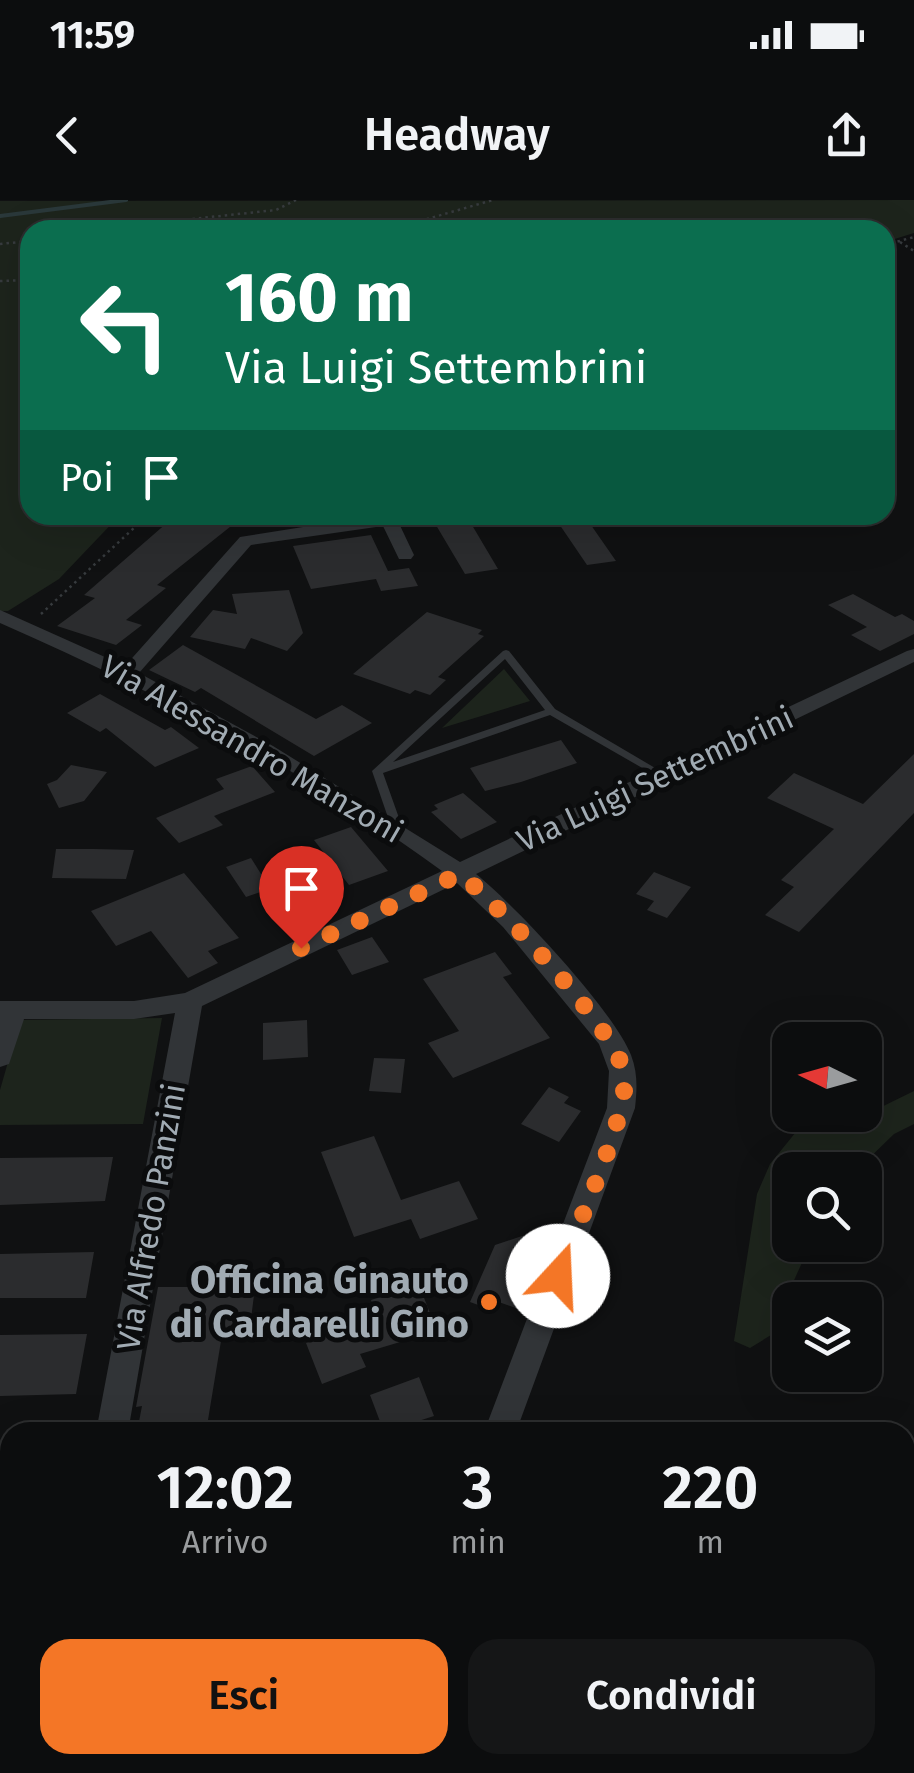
<!DOCTYPE html>
<html lang="it">
<style>
body{margin:0;font-family:"Fira Sans",sans-serif;background:#151617;color:#f1f3f6;height:100vh;display:flex;flex-direction:column;font-size:38px;white-space:nowrap}
*{box-sizing:border-box;margin:0}
p{font-size:32px;color:#9a9c9e}
.icon{flex:none;width:55px;height:55px;fill:none;stroke:currentColor;stroke-width:2;stroke-linecap:round;stroke-linejoin:round}
.map{position:relative;flex:1;overflow:hidden}
.sheet{position:absolute;left:0px;top:1222px;width:915px;height:352px;display:flex;flex-direction:column;background:#0c0d0e;border-radius:30px 30px 0 0;box-shadow:0 10px 40px #0002,0 0 0 2px #2c2d2e}
.sheet>*{flex:none}
.hud{position:absolute;left:20px;top:20px;width:875px;height:305px;border-radius:30px;box-shadow:0 10px 40px #0002,0 0 0 2px #2c2d2e;background:#0b6e4f;color:#fff;overflow:hidden}
.needle{width:65px;rotate:275deg}
.fabs{position:absolute;left:772px;top:822px;display:grid;gap:20px}
.fabs a{display:grid;place-items:center;width:110px;height:110px;border-radius:20px;background:#0c0d0e;box-shadow:0 10px 40px #0002,0 0 0 2px #2c2d2e;font-size:50px}
.pin{position:absolute;display:grid;place-items:center;width:85px;height:85px;color:#fff;margin:-102px -42px;border-radius:50% 50% 50% 0;rotate:-45deg;box-shadow:0 0 10px #0007}
.pin .icon{rotate:45deg}
.me{position:absolute;width:110px;margin:-55px;rotate:20deg;stroke-linejoin:round;filter:drop-shadow(0 0 8px #0008)}
.turn{display:flex;align-items:center;gap:35px;height:210px;padding:0 40px;font-size:45px}
.turn .icon{width:130px;height:130px;stroke-width:2.5}
.turn b{display:block;font-size:70px;line-height:85px}
.then{display:flex;align-items:center;height:95px;padding:0 40px;background:#0003;gap:20px;font-size:38px}
.eta{display:flex;justify-content:space-evenly;align-items:center;height:170px;text-align:center}
.eta b{font-size:60px;font-weight:600;line-height:70px}
.action{display:flex;gap:20px;margin-top:auto;padding:20px 40px}
.action a{flex:1;height:115px;border-radius:30px;background:#f47626;color:#111;font-size:40px;font-weight:600;line-height:115px;text-align:center}
.action a+a{background:#151617;color:#f1f3f6}
.status{display:flex;justify-content:space-between;align-items:center;height:70px;padding:0 50px;background:#0c0d0e;direction:ltr}
.status svg{height:28px;fill:currentColor}
header{display:flex;justify-content:space-between;align-items:center;height:130px;padding:0 40px;background:#0c0d0e;font-size:45px;font-weight:600}
.map>svg:first-child{display:block}
</style>
<div class="status"><b>11:59</b><svg viewBox="0 0 49 12"><path d="M0 12V9h3v3zM5 12V6h3v6zM10 12V3h3v9zM15 12V0h3v12zM26 1h20v11H26zM47 4h2v5h-2z"/></svg></div>
<header><svg class="icon" aria-label="back" viewBox="0 0 24 24"><path d="M15 5l-7 7 7 7"/></svg>Headway<svg class="icon" aria-label="share" viewBox="0 0 24 24"><path d="M12 15V3M7 8l5-5 5 5M5 13v7h14v-7"/></svg></header>
<div class="map">
<svg width="914" height="1573" viewBox="0 0 914 1573">
<rect width="100%" height="100%" fill="#101112"/>
<path fill="#1d241c" d="M914 0V33L885 42V30H30V315H120L59 379 8 411H0V1Z
M504 469 530 501 442 528Z
M162 818 143 924 0 925V890L20 820Z
M914 891V924L894 934 857 970H790V1045H810L786 1098 789 1124 750 1148 734 1141 757 994 770 964 804 922 865 915Z"/>
<g fill="none" stroke-linecap="round" stroke-linejoin="round">
<path stroke="#2a383a" stroke-width="4" d="M0 16 126 0"/>
</g>
<path fill="#2b2c2e" d="M176 315H245L157 385 166 388 126 420 142 425 116 445 57 426 95 398 84 395Z
M430 315H466L498 369 465 374Z
M553 315H584L616 361 587 365Z
M371 335 388 371 409 368 418 386 381 391 376 379 311 389 293 346Z
M289 390 303 433 287 451 251 438 245 449 190 437 213 410 237 414 232 394Z
M853 394 895 417 902 414 914 421V434L880 451 851 435 867 427 828 405Z
M427 412 482 430 478 434 484 436 438 477 446 480 430 495 415 490 410 494 353 474Z
M183 445 316 519 342 505 372 523 314 556 201 488 195 492 149 470Z
M100 494 165 530 171 527 199 548 155 567 106 528 100 532 67 513Z
M561 540 577 563 521 582 485 591 470 568Z
M914 554V613L799 732 765 715 794 687 781 680 834 629 767 598 794 573 863 604Z
M71 565 107 572 84 601 59 608 47 584 57 580Z
M252 566 275 592 214 616 223 625 179 643 156 618 224 589 216 579Z
M463 593 497 622 461 639 431 612 438 609 434 605Z
M351 627 388 671 349 685 314 640Z
M56 649H94L134 650 126 679 52 678Z
M251 658 261 674 285 666 308 698 281 708 269 689 246 697 226 667Z
M654 672 691 687 667 718 647 710 654 701 636 694Z
M184 673 239 738 208 751 218 763 188 778 151 731 116 746 91 711Z
M372 737 389 762 352 775 337 750Z
M495 752 512 774 503 777 550 838 453 878 428 843 459 831 423 779Z
M307 820 308 857 263 860V823Z
M374 858 405 859 401 893 369 891Z
M549 887 569 897 564 903 581 911 559 942 521 924Z
M374 936 401 1000 459 981 478 1019 420 1039 411 1019 354 1037 321 952Z
M113 957 105 1001 0 1005V958Z
M522 1036 542 1042 516 1108 496 1101 492 1110 470 1102 495 1045Z
M94 1052 86 1098H0V1054Z
M419 1085 437 1131 360 1154 366 1167 322 1184 306 1143 377 1117 371 1100Z
M158 1087H255L249 1135H222L206 1232H137L142 1206 136 1207Z
M87 1134 76 1194 0 1196V1135Z
M419 1177 434 1216 384 1232 370 1195Z"/>
<g fill="none" stroke-linecap="round" stroke-linejoin="round">
<path stroke="#373b3e" stroke-width="2.5" stroke-dasharray="2.5 4" stroke-linecap="butt" d="M89 30 276 10 296 0
M389 30 493 0
M900 42 914 51
M0 44 30 41
M885 45 914 37
M0 81 30 80
M41 414 148 315"/>
<path fill="#313437" fill-rule="evenodd" d="M506 450 509 451 555 509 667 575 662 578 658 577 550 515 383 573 404 632 402 635H394L372 571 503 451ZM505 459 545 510 393 562Z"/>
<path fill="#313437" fill-rule="evenodd" d="M379 315H395L414 355 411 359H399L383 326 251 345 139 473 273 546 460 662 907 451 914 449V462L476 674C515 705 613 810 631 855 638 873 637 890 635 908L516 1232H484L607 908 609 871 599 844 503 727 457 683 202 806 128 1232H96L175 813 134 819H24L9 864 0 867V801H134L185 793 442 671C306 572 154 490 0 423V410L125 466 240 337Z
M32 1565H70L69 1573H31Z
M357 1565H395L392 1573H354Z"/>
</g>
<g fill="none" stroke-linecap="round" stroke-linejoin="round">
<path stroke="#f47626" stroke-width="18" stroke-dasharray="0 32.4" d="M301 748 460 674C496 702 626 838 625 880 624 926 576 1028 558 1076"/>
</g>
<circle fill="#f47626" stroke="#0b0c0d" stroke-width="4" cx="489" cy="1102" r="10"/>
<g text-anchor="middle" stroke-width="10" stroke-linejoin="round" paint-order="stroke">
<g font-size="32" fill="#a1abb3" stroke="#0b0c0d">
<text transform="translate(252 549) rotate(30)" y="11">Via Alessandro Manzoni</text>
<text transform="translate(655 579) rotate(-25)" y="11">Via Luigi Settembrini</text>
<text transform="translate(151 1017) rotate(-80)" y="11">Via Alfredo Panzini</text>
</g>
<g font-size="38" font-weight="bold" fill="#a1abb3" stroke="#0b0c0d" text-anchor="end">
<text x="469" y="1093">Officina Ginauto<tspan x="469" dy="44">di Cardarelli Gino</tspan></text>
</g>
</g>
</svg>
<div class="fabs">
<a><svg class="needle" viewBox="-14 -14 28 28"><path d="M0-13l5 13h-10z" fill="#e53935"/><path d="M0 13l5-13h-10z" fill="#9a9c9e"/></svg></a>
<a><svg class="icon" aria-label="search" viewBox="0 0 24 24"><circle cx="10" cy="10" r="6"/><path d="M15 15l6 6"/></svg></a>
<a><svg class="icon" aria-label="layers" viewBox="0 0 24 24"><path d="M12 4l9 5-9 5-9-5zM3 14l9 5 9-5"/></svg></a>
</div>
<div class="pin" style="left:301px;top:748px;background:#d93025"><svg class="icon" aria-label="arrive" viewBox="0 0 24 24"><path d="M6 21V4h12l-3 4 3 4H6"/></svg></div>
<svg class="me" style="left:558px;top:1076px" viewBox="-20 -20 40 40"><circle r="19" fill="#fff"/><path d="M0-13L10 11 0 6-10 11z" fill="#f47626"/></svg>
<div class="hud">
<div class="turn"><svg class="icon" aria-label="left" viewBox="0 0 24 24"><path d="M17 20v-9H6M10 6l-5 5 5 5"/></svg><div><b>160 m</b>Via Luigi Settembrini</div></div>
<div class="then">Poi<svg class="icon" aria-label="arrive" viewBox="0 0 24 24"><path d="M6 21V4h12l-3 4 3 4H6"/></svg></div>
</div>
<section class="sheet">
<div class="eta">
<div><b>12:02</b><p>Arrivo</p></div>
<div><b>3</b><p>min</p></div>
<div><b>220</b><p>m</p></div>
</div>
<div class="action"><a>Esci</a><a>Condividi</a></div>
</section>
</div>
